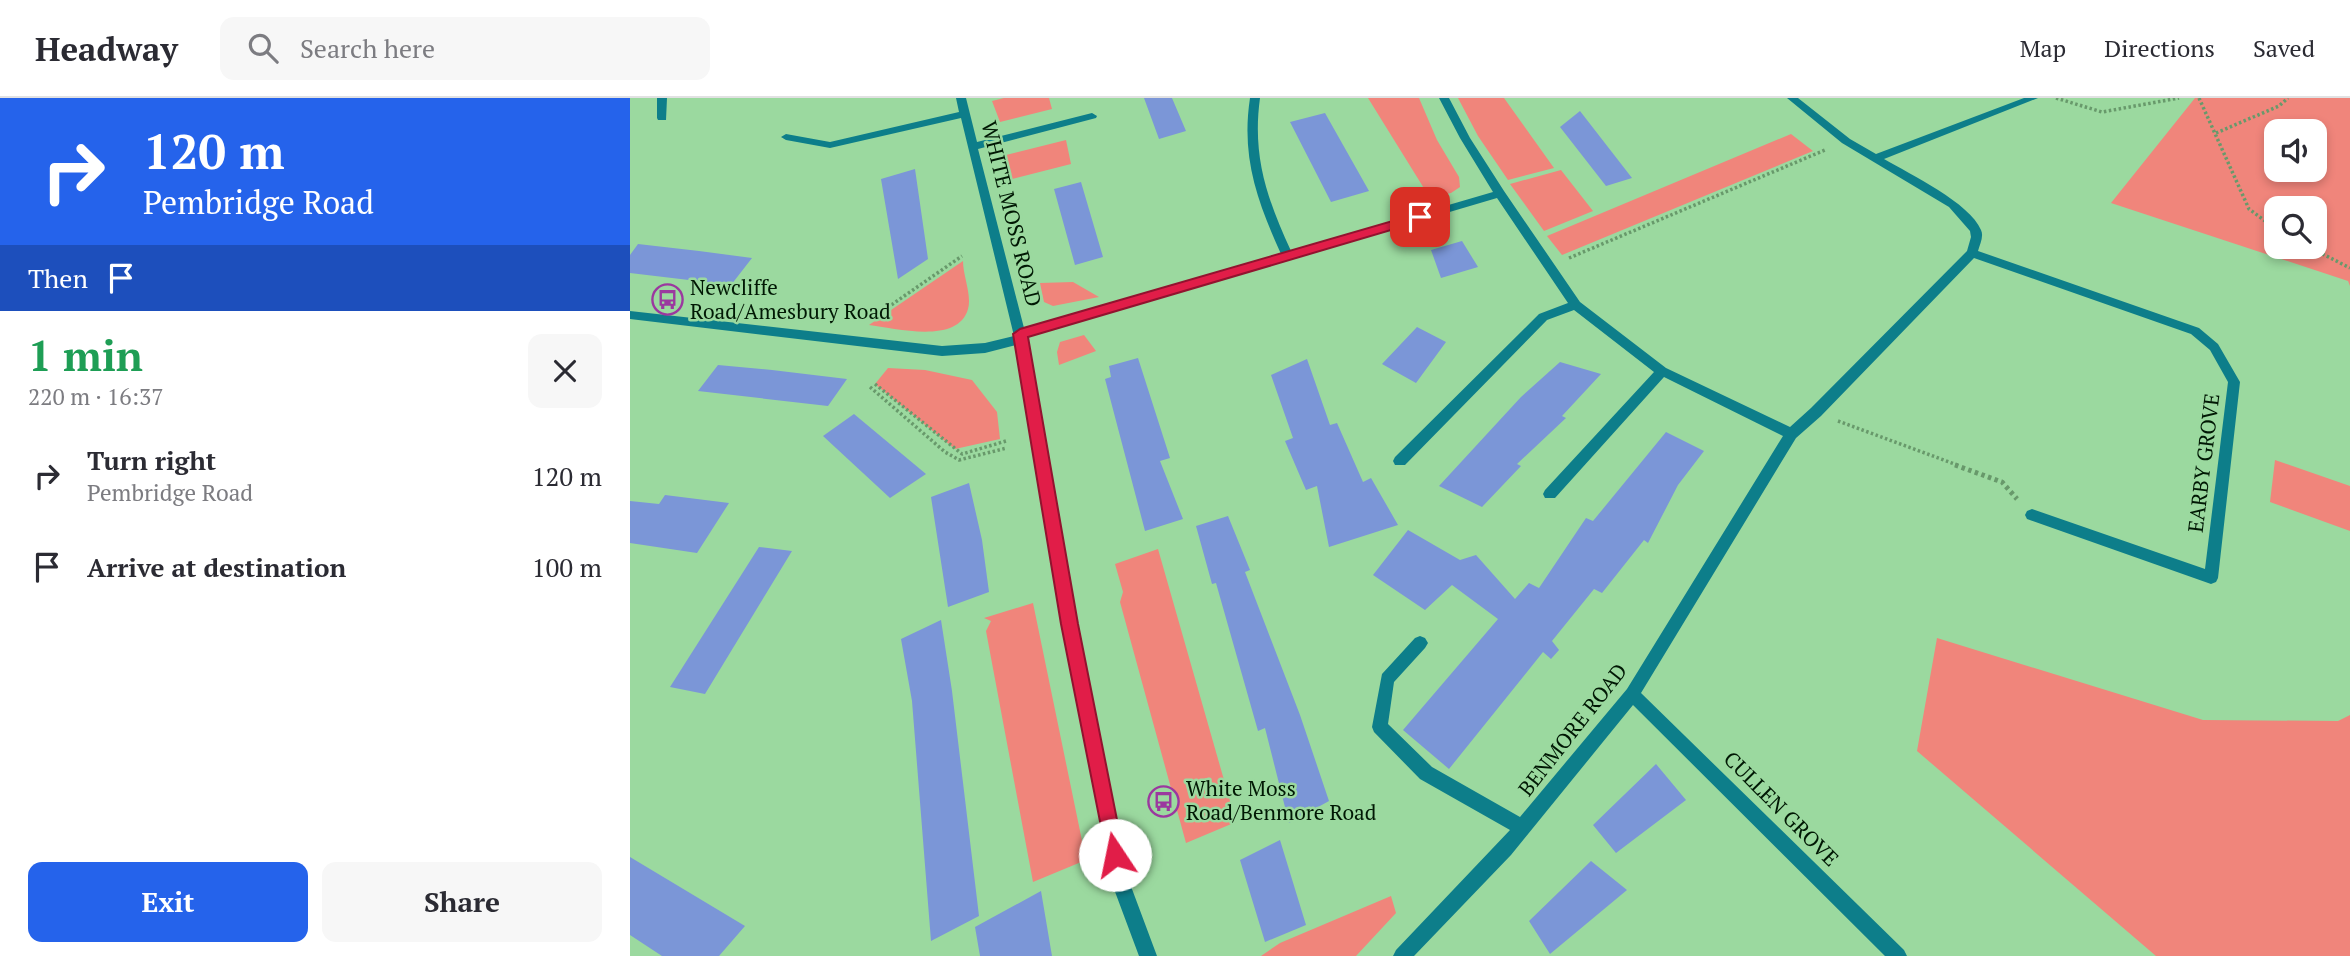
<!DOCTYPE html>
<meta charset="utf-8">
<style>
body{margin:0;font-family:"PT Serif",serif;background:#f7f7f7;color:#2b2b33;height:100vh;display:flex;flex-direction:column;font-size:26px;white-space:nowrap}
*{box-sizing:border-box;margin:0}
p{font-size:23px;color:#7c7c81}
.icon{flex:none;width:38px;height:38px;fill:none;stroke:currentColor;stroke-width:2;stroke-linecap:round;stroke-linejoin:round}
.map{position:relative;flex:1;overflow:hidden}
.sheet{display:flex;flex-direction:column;background:#fff;width:630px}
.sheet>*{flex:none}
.banner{background:#2563eb;color:#fff;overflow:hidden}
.fabs{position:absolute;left:1634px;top:21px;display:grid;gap:14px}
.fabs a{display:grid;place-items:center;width:63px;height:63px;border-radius:14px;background:#fff;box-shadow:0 4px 10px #0003;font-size:35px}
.pin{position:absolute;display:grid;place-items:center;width:60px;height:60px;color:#fff;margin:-30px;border-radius:14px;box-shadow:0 4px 10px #0006}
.me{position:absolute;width:77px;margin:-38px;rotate:349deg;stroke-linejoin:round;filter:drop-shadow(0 0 5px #0008)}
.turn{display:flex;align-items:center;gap:24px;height:147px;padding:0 28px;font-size:32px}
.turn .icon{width:91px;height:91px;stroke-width:2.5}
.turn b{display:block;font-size:49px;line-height:60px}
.then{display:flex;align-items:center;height:66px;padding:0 28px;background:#0003;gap:14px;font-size:26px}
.round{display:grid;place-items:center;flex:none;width:74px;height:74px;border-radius:14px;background:#f7f7f7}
.overview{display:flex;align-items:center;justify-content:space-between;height:119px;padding:0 28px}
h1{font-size:42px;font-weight:700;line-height:52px;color:#1e9e55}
.cta{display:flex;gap:14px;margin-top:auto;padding:14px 28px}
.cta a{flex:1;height:80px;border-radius:14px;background:#2563eb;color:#fff;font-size:28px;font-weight:700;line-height:80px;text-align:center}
.cta a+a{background:#f7f7f7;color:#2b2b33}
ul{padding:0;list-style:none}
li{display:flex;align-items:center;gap:21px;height:91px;padding:0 28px}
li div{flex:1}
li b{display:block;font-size:26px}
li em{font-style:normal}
header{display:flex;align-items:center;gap:42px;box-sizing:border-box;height:98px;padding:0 35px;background:#fff;border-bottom:2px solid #e1e1e2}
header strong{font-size:33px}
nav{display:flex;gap:38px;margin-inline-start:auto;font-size:24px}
.search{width:490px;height:63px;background:#f7f7f7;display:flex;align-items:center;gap:18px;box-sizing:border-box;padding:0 24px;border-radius:14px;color:#7c7c81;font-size:26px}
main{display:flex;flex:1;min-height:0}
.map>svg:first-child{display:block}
</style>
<header>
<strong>Headway</strong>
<div class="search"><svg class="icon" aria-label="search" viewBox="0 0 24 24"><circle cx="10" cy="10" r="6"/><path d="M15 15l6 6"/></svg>Search here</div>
<nav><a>Map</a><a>Directions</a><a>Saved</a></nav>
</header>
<main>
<section class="sheet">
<div class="banner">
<div class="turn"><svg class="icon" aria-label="right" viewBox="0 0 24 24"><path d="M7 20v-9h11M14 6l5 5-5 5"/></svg><div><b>120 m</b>Pembridge Road</div></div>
<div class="then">Then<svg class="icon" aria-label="arrive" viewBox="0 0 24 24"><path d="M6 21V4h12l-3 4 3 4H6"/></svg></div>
</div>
<div class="overview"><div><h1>1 min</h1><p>220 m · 16:37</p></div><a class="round"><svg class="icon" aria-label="close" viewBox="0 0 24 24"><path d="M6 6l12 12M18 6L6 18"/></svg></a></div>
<ul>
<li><svg class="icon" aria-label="right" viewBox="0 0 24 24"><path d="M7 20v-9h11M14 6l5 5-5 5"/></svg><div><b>Turn right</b><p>Pembridge Road</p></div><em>120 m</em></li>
<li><svg class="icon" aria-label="arrive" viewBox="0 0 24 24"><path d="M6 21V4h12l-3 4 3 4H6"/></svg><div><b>Arrive at destination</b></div><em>100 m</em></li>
</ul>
<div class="cta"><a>Exit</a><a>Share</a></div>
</section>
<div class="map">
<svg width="1720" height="858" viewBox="0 0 1720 858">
<rect width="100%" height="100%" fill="#9bd99f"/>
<path fill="#f0857b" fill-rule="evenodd" d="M374 0H419L422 11 370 24 362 3Z
M738 0H789L807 42 829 79 830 89 821 95 800 100Z
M828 0H874L924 70 878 82 848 38Z
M1565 0H1720V188L1718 183 1481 105ZM1647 33H1685V72H1647ZM1647 110H1685V149H1647Z
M1161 36 1183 53 932 157 917 138Z
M436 42 441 66 382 81 376 57Z
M931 72 963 113 914 133 880 86Z
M333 163C333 178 342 197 338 211 328 247 265 230 239 227Z
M443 184 469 199 423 208 414 204 410 185Z
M454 237 466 253 429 267 427 254 430 244Z
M258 270 295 272 342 282 367 314 370 341 325 351 245 286Z
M1645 362 1720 388V433L1640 404Z
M528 451 606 724 556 745 490 504 493 494 485 466Z
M403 505 456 762 403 784 356 533 361 523 354 520Z
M1307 540 1573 622 1708 623 1720 617V858H1526L1287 653Z
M761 798 766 815 726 858H631L650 845Z"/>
<path fill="#7b96d7" d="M514 0H542L556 33 529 41Z
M950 13 1002 80 976 88 930 29Z
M695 15 739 93 701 104 660 24Z
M285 71 298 161 268 181 251 81Z
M451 84 473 159 445 167 424 91Z
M832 143 848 169 811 180 801 152Z
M8 146 69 153 122 160 101 187 0 175V157Z
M787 229 816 244 786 285 752 266Z
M508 260 540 360 530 363 553 421 515 433 475 281 481 279 479 268Z
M677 261 700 327 707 325 733 384 741 380 768 427 699 449 687 388 676 392 655 343 663 340 641 277Z
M930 264 971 276 932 318 936 320 887 366 891 368 852 409 809 388 891 299Z
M88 267 142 272 217 281 198 308 68 293Z
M224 316 296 376 260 400 193 338Z
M1036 334 1074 353 1048 387 1018 445 1014 442 972 495 964 491 922 543 929 552 921 561 913 554 819 671 773 632 868 521 822 487 795 512 743 477 778 432 830 462 846 457 885 501 899 485 909 490 956 420 963 423Z
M339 385 352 442 359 494 318 509 301 399Z
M35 397 99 405 67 455 0 445V403L29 406Z
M598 418 620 472 615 474 670 617 699 703 659 725 635 630 628 633 586 485 582 486 566 428Z
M129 449 162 453 75 596 40 589Z
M311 522 322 593 349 818 301 843 282 603 271 541Z
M1026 666 1056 702 986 755 963 727Z
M650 742 676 827 635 844 610 762Z
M0 759 115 828 89 858H32L0 837Z
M961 763 997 792 920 856 899 823Z
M411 793 422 858H350L345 829Z"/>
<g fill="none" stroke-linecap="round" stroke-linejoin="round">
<path stroke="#68996b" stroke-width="3.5" stroke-dasharray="2.5 2.5" stroke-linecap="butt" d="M1426 0 1472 14 1549 0
M1569 0 1619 111 1647 132
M1586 35 1649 8 1658 0
M1679 149 1720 170
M939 160 1195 52
M241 221 332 158
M245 286 332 356 376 343
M240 289 315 354 329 362 377 350
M1208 323 1330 368"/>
<path stroke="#68996b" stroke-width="5" stroke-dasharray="3.5 3.5" stroke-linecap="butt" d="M1325 367 1372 384 1387 401"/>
<path fill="#0d7e8a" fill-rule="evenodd" d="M27 0H37L36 22H28L27 20Z
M326 0H336L347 44 462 15 467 18 466 20 348 51 394 230 651 156C627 103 611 59 620 0H630C622 58 637 101 661 153L863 94 830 40 809 0H819L840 40 874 93 950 204 1036 270 1160 329 1181 310 1337 153 1341 139 1340 133 1319 109 1212 45 1157 0H1168L1220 41 1246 56 1394 0H1408L1254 61C1280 76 1340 105 1351 132 1354 138 1350 146 1348 153L1569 230 1588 246 1610 284 1588 480 1586 484 1581 486 1397 421 1395 417 1397 413 1402 411 1575 471 1598 284 1580 252 1561 236 1344 160 1191 318 1166 340 1011 595 1274 852 1277 858H1255L1003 607 881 757 784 858H763L766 852 880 732 790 681 744 634 742 629 752 576 785 540 790 538 795 540 798 545 795 550 764 584 758 626 802 669 890 719 997 591 1153 338 1034 279 925 400H915L913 396 915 392 1024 274 944 212 917 222 775 367H765L763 363 765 359 909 216 938 205 867 100 396 239 447 526 499 783 527 858H509L481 783 433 526 386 247 355 255 312 258 0 221V213L312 248 355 245 384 238 331 20 200 50 156 42 151 39 156 36 200 44 329 14Z"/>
</g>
<path fill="#e11d48" stroke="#92132f" stroke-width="2" d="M790 115 796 119 795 122 398 239 448 526 494 757 492 764 485 767 478 764 431 526 383 236 390 231Z"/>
<defs>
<symbol id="bus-ring" viewBox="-11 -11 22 22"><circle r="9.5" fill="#9bd99f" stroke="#9b389f" stroke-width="1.5"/><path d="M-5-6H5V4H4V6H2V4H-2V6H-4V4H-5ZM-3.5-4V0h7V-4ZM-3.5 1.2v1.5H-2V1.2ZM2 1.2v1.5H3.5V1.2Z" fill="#9b389f"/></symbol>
</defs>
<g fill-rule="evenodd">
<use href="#bus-ring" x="20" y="184" width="35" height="35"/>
<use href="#bus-ring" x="516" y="686" width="35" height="35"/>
</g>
<g text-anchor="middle" stroke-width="5" stroke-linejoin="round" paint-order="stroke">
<g font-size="21" fill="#011804" stroke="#9bd99f">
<text transform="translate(381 116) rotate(76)" y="7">WHITE MOSS ROAD</text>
<text transform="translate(1574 365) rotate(-83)" y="7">EARBY GROVE</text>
<text transform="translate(943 632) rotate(-52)" y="7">BENMORE ROAD</text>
<text transform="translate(1151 711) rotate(45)" y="7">CULLEN GROVE</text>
</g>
<g font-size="21" fill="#011804" stroke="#9bd99f" text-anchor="start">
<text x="60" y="197">Newcliffe<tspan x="60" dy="24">Road/Amesbury Road</tspan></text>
<text x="556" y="698">White Moss<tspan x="556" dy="24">Road/Benmore Road</tspan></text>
</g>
</g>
</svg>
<div class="fabs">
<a><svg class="icon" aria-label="sound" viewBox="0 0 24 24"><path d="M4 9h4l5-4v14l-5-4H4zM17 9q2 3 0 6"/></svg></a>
<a><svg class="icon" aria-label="search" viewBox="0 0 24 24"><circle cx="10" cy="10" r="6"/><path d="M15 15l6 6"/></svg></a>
</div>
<div class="pin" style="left:790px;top:119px;background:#d93025"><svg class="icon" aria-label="arrive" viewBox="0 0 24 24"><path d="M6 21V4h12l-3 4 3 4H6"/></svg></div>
<svg class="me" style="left:485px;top:757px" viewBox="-20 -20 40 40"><circle r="19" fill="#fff"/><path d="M0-13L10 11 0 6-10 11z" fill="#e11d48"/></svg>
</div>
</main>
